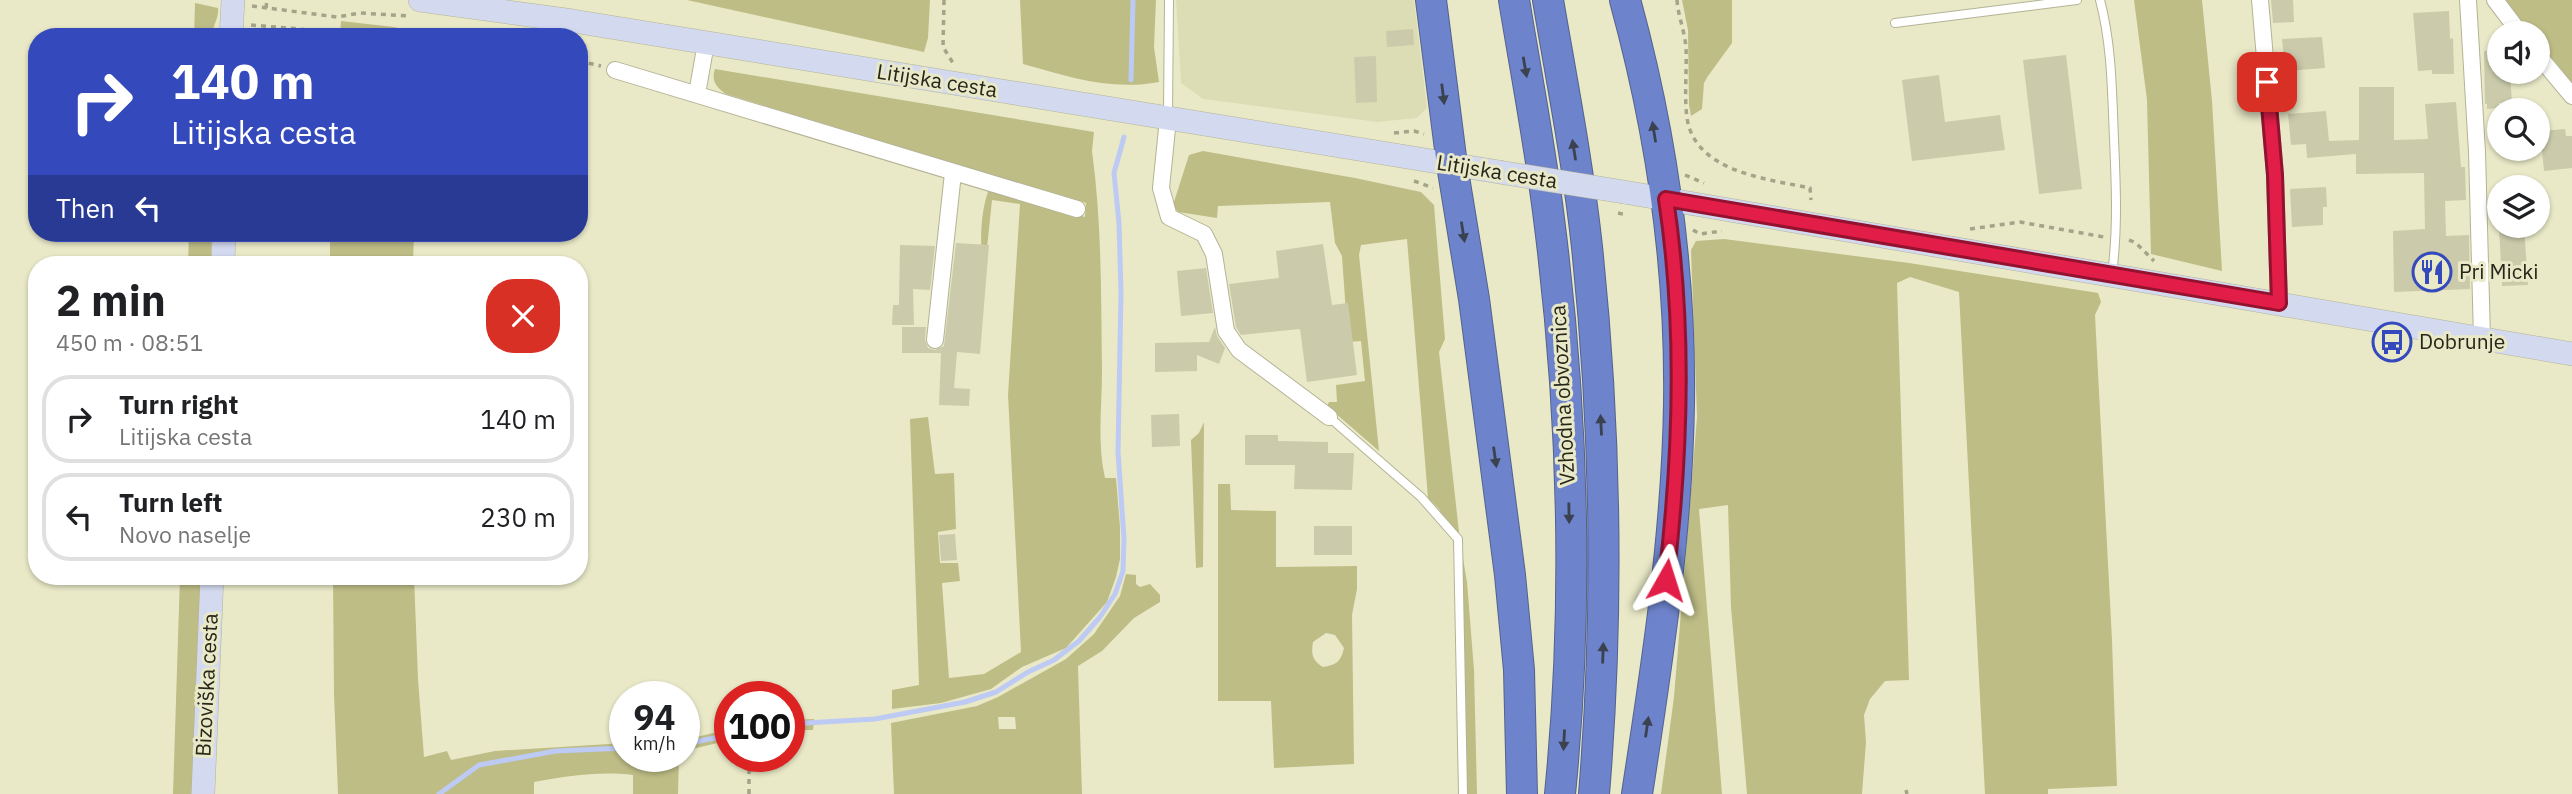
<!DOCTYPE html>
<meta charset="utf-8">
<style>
body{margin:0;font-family:"IBM Plex Sans",sans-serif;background:#f6f6f6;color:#202124;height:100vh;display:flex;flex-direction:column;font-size:26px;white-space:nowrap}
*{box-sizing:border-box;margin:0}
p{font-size:23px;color:#757577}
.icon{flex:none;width:38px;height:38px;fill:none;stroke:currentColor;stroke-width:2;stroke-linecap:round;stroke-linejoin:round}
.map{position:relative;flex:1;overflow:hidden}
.details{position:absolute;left:28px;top:256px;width:560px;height:329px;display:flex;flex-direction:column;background:#fff;border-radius:28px;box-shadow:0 2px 5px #0004}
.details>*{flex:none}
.hud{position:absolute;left:28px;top:28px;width:560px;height:214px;border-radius:28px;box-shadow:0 2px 5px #0004;background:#3449bb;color:#fff;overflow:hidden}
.fabs{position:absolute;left:2487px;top:21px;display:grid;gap:14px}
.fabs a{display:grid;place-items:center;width:63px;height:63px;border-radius:50%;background:#fff;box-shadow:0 2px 5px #0004;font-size:35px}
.speed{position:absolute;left:609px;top:681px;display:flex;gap:14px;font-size:35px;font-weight:700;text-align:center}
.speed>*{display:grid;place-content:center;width:91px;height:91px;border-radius:50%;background:#fff;box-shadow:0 2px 5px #0004;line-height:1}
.speed small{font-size:18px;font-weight:400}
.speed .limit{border:10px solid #d22;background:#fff;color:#111}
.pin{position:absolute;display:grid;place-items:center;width:60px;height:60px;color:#fff;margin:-30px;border-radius:14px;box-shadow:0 4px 10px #0006}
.me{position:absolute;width:77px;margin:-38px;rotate:6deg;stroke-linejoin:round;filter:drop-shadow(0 0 5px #0008)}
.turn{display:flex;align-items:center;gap:24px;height:147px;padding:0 28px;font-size:32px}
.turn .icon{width:91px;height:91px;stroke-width:2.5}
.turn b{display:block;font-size:49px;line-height:60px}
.then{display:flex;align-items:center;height:66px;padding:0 28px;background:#0003;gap:14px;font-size:26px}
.round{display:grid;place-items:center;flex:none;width:74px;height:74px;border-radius:28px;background:#f6f6f6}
.overview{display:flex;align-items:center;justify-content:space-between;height:119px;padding:0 28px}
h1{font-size:42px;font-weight:700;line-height:52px}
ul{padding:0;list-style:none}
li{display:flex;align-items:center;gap:21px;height:88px;margin:0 14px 10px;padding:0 14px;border:4px solid #e0e0e0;border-radius:28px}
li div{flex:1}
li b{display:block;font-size:26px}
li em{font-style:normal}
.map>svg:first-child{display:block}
</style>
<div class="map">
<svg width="2572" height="794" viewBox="0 0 2572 794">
<rect width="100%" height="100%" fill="#e9e9c8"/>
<path fill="#ddddb5" d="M1176 0H1414L1427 108 1417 118 1377 122 1203 99 1181 83Z"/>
<path fill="#bebd86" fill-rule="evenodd" d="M687 0H930L928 38 924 52Z
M1020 0H1156L1154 47 1159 82C1110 91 1070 77 1023 64Z
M1682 0H1732V43L1708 76 1704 83 1702 109 1691 116 1689 105 1688 30Z
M2134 0H2202L2212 101 2222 271 2151 254 2147 100Z
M2498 0H2572V91L2538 51V33H2524Z
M195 3 218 8C219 19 212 26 212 37H194Z
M341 21 394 27 424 34V37H340Z
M715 69 1094 132 1092 151C1102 224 1101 297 1102 371 1102 407 1097 443 1105 478H1116L1120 527V559L1116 577 1107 602 1066 648 1022 667 991 689 941 703 892 709V690L919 685 910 419 928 417 935 474 954 473 956 529 938 532 940 563H958L960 581 942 583 949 678 984 674 1021 652 1008 395 1020 204 992 200 984 277C980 250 979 215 989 189L1085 217 1086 203 726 94C716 87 711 81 715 69Z
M1203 151 1355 178 1421 192 1434 205 1445 339 1439 352 1460 541 1467 582 1474 670 1477 794H1467L1464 642 1458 575 1452 535 1439 509 1428 498 1407 239 1361 245 1359 255 1379 451 1327 406 1329 402H1337L1336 385 1365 381 1361 341 1348 342 1342 256 1335 243 1330 202 1218 206 1217 218 1178 212 1173 205 1189 155Z
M189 233H212L211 264H188Z
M330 233H414L413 264H330Z
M1724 239 1909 263 2098 293 2101 302 2095 315 2112 640 2117 786 2048 789V794H1985L1959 292 1910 277 1897 283 1909 680 1885 681 1870 699 1864 715 1866 742 1862 794H1747L1731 607 1728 505 1699 509 1722 794H1661L1674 697 1697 417 1691 250 1696 241Z
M1204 422 1203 567 1196 568 1191 440 1199 433Z
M1218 484H1230L1231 510 1276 511V567L1357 566V589L1352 615 1354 764 1274 768 1271 701H1218ZM1326 633 1335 635 1344 648C1341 661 1337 665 1323 667 1312 660 1311 654 1313 642Z
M1126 574 1136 575V584L1140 587 1150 584 1160 595V602L1134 618 1102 651 1078 666 1082 794H894L891 723 977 706 998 697 1066 659 1094 634 1120 596ZM1015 717 1016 729H999L998 717Z
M180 576H202L194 794H173Z
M333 576H414L418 679 424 757 447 751 451 760 495 751 625 743V756H679L678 794H633V775C599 771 568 776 534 782V794H338L334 694Z
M814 719 813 730H789V720Z
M730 729V740L684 751V740Z"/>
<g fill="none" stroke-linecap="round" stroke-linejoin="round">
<path stroke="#bccaf4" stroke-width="5" d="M1131 80 1133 0
M789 724 875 719 965 702 996 692 1028 672 1054 660 1079 641 1100 617 1115 594 1123 571 1124 538 1118 452 1121 292 1119 223 1114 173 1124 137
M684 744 730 735
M439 794 479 765 556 751 625 748"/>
</g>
<path fill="#cbcbac" d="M2271 0H2293L2294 22 2273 23Z
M2449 11 2450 39 2453 38 2454 74H2432V70L2418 71 2413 13Z
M1413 29 1414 45 1387 47 1386 31Z
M2322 37 2325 68 2285 71 2282 39Z
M2499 50V72H2510L2512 103H2499V108L2487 109V104H2485L2484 51Z
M2066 55 2082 189 2039 194 2023 60Z
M1376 56 1377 102 1356 103 1354 57Z
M1939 75 1945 122 2000 115 2005 150 1912 161 1902 80Z
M2359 87H2394V140L2428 139 2425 104 2456 102 2461 167H2465L2466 200 2445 201 2446 236 2469 235 2470 289 2394 292 2393 231 2425 229 2424 173 2356 174V154L2307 158 2306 144 2291 145 2288 114 2326 111 2329 141 2359 140Z
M2565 129 2566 136H2572V168L2544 171 2541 140H2543L2542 131Z
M2326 187 2327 207H2323V225L2292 227 2290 189Z
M2499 226H2524L2528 285 2502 286Z
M956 243 989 245 980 354 957 352 954 388 970 389 969 406 939 405 941 353H902V327H926L925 340 928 348 935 350 944 346Z
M1323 244 1332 305 1348 303 1357 375 1307 382 1300 329 1241 335 1236 327 1229 284 1279 278 1276 251Z
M900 245 935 246 930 290 913 289 914 325H892L893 305H899Z
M1206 268 1213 313 1181 316 1177 271Z
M1215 327 1217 336 1225 348 1219 364 1197 355V371L1155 372V343L1209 342Z
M1179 414 1180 446 1152 447 1151 415Z
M1245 435H1278V441L1328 442V453H1354L1352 490 1294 489 1295 465H1245Z
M1314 526H1352V555H1314Z
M955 534 957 560 941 561 939 535Z"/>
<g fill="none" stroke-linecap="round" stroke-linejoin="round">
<defs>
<path id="lane" d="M2100 0C2112 45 2112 93 2114 139 2116 185 2118 229 2112 274
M1895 23 2077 0
M1168 116 1169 0
M1329 417 1421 497 1458 539 1463 794"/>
<path id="street" d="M2260 0 2275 175 2279 303
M2468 0 2477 152 2482 338
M2495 0 2520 33
M2538 55 2572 96
M615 70 1077 209
M697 94 706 43
M1168 119 1161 188 1169 217 1204 234 1214 254 1226 331 1239 350 1329 417
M935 340 953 173"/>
<path id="secondary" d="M420 0 573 21 1499 172
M231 37 233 0
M1624 192 2572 354
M223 264 224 233
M203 794 212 576"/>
<path id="highway" d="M1431 0 1452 165 1474 299 1510 575 1519 670 1522 794
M1514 0C1526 73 1540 146 1549 219 1573 408 1579 604 1560 794
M1548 0C1562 82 1578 164 1587 247 1606 429 1609 612 1594 794
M1625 0C1661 131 1681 268 1679 404 1677 534 1657 665 1637 794"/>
</defs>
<use href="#lane" stroke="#b4b394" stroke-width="10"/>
<use href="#street" stroke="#b4b394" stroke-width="18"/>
<use href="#secondary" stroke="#b4b394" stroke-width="24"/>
<use href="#highway" stroke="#54628d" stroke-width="32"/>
<path stroke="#a4a48a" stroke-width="3.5" stroke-dasharray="5 5" stroke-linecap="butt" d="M944 0 943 47 953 63
M1677 0C1678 16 1685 32 1686 48 1687 71 1684 95 1687 118 1695 172 1767 179 1810 188L1811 200
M252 6 337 17 360 13 408 16
M266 8 267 0
M251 25 334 32 393 30 458 37
M579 61 601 66
M1394 133 1414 131 1424 134
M1685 175 1704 183
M1414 181 1433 188
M1970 229 2020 222 2104 237
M1693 230 1700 234 1722 231
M2129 240 2136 243 2154 261
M1906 790 1907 794
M749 794V761"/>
<use href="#lane" stroke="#fff" stroke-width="8"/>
<use href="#street" stroke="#fff" stroke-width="16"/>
<use href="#secondary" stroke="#d3daef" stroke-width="23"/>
<use href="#highway" stroke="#6d83cb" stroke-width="30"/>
<defs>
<path id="secondary-bridge" d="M1499 172 1624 192"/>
</defs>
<use href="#secondary-bridge" stroke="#b4b394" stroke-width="24" stroke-linecap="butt"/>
<path stroke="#a4a48a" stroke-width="3.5" stroke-dasharray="5 5" stroke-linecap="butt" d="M1618 213 1627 215"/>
<use href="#secondary-bridge" stroke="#d3daef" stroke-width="23"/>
</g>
<defs><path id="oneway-solid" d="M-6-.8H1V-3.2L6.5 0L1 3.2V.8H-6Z" transform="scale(1.75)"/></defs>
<g fill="#3b424f">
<use href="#oneway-solid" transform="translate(1525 67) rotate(80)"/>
<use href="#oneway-solid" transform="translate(1443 94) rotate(83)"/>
<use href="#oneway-solid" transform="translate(1654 132) rotate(-99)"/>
<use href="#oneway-solid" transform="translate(1574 150) rotate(-99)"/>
<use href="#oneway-solid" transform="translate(1463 232) rotate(81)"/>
<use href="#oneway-solid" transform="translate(1601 425) rotate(-93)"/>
<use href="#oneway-solid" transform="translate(1495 457) rotate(82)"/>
<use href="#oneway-solid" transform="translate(1569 513) rotate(89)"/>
<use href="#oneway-solid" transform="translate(1603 653) rotate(-88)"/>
<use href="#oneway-solid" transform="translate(1647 727) rotate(-82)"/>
<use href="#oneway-solid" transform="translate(1564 740) rotate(93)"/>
</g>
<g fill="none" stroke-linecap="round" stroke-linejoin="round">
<defs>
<path id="route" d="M1666 580C1681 454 1685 324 1666 199L2279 303 2275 175 2267 82"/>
</defs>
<use href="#route" stroke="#92132f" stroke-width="18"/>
<use href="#route" stroke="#e11d48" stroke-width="12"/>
</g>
<defs>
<symbol id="restaurant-ring" viewBox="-11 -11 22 22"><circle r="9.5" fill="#e9e9c8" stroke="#3449bb" stroke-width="1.5"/><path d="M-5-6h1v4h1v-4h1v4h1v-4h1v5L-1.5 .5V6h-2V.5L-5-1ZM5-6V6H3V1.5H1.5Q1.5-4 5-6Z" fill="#3449bb"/></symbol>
<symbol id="bus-ring" viewBox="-11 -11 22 22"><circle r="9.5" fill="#e9e9c8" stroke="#3449bb" stroke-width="1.5"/><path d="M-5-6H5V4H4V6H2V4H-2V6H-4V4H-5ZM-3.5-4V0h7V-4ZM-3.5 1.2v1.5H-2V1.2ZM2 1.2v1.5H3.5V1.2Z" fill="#3449bb"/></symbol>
</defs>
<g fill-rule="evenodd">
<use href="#restaurant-ring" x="2410" y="250" width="44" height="44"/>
<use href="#bus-ring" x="2370" y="320" width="44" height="44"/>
</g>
<g text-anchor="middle" stroke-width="6" stroke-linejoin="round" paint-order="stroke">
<g font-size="21" fill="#26261a" stroke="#e9e9c8">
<text transform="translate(937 81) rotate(9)" y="7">Litijska cesta</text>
<text transform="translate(1497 172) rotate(9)" y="7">Litijska cesta</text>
<text transform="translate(1563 395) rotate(-93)" y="7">Vzhodna obvoznica</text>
<text transform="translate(207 685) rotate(-87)" y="7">Bizoviška cesta</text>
</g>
<g font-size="21" fill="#26261a" stroke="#e9e9c8" text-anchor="start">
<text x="2459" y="279">Pri Micki</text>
<text x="2419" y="349">Dobrunje</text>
</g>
</g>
</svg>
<div class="fabs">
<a><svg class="icon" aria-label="sound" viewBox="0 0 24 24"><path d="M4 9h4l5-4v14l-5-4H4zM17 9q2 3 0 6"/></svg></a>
<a><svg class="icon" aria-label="search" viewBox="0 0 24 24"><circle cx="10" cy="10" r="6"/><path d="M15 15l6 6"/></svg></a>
<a><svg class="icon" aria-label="layers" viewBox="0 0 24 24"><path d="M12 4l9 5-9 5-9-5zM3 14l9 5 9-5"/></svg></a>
</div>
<div class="speed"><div>94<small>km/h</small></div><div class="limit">100</div></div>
<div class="pin" style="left:2267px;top:82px;background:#d93025"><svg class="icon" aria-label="arrive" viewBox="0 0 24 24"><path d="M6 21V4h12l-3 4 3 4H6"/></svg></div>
<svg class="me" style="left:1666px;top:580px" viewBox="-20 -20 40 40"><path d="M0-17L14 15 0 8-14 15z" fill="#e11d48" stroke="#fff" stroke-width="4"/></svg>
<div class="hud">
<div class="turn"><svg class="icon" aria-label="right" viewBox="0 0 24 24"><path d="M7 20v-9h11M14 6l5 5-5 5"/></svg><div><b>140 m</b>Litijska cesta</div></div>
<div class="then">Then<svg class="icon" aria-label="left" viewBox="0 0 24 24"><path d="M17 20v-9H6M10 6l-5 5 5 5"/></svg></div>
</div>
<section class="details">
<div class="overview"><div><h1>2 min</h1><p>450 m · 08:51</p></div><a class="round" style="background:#d93025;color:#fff"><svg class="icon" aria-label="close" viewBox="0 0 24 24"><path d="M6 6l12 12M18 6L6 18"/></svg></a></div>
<ul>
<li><svg class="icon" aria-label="right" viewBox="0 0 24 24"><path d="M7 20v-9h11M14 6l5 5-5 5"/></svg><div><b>Turn right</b><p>Litijska cesta</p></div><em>140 m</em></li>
<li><svg class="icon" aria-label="left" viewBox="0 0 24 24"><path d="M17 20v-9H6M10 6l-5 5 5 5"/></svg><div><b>Turn left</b><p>Novo naselje</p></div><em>230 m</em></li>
</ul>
</section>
</div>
